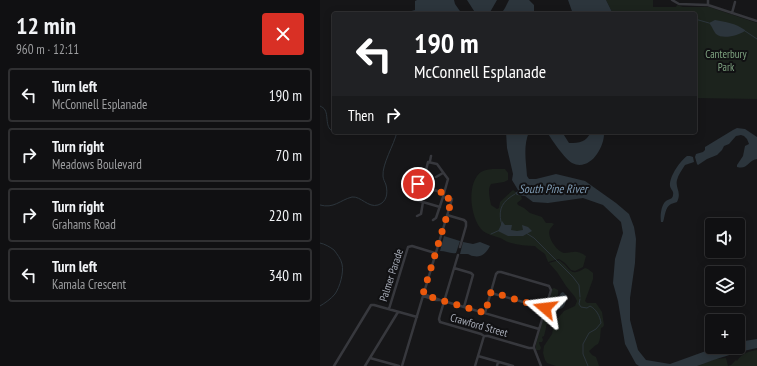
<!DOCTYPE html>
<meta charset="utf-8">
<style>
body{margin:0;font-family:"PT Sans Narrow",sans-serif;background:#1e1e20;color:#f1f3f6;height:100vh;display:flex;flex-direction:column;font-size:15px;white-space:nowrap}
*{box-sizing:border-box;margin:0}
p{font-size:13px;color:#9c9d9f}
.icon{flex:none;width:22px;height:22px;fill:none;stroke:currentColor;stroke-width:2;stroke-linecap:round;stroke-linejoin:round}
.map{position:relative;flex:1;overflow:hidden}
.drawer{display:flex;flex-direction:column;background:#101012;width:320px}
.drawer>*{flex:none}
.banner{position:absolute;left:12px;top:12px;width:365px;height:122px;border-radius:4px;box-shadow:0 2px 10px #0003,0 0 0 1px #303032;background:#202124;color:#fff;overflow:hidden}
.tools{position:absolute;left:385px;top:218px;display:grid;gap:8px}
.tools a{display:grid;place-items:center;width:40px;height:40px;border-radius:4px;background:#101012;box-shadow:0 2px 10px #0003,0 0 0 1px #303032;font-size:20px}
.pin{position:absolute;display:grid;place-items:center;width:34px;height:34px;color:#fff;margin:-17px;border:2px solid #fff;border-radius:50%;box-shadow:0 1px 4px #0007}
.me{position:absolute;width:44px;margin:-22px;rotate:287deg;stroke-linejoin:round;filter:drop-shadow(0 0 3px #0008)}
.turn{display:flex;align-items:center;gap:14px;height:84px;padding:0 16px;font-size:18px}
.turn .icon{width:52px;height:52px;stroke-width:2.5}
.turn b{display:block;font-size:28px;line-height:34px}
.then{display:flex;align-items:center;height:38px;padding:0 16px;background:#0003;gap:8px;font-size:15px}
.round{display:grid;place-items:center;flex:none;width:42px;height:42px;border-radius:4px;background:#1e1e20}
.summary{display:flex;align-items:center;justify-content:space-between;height:68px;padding:0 16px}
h1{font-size:24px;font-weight:700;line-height:30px}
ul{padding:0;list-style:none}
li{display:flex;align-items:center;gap:12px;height:54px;margin:0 8px 6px;padding:0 8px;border:2px solid #303032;border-radius:4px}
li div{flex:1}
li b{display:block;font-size:15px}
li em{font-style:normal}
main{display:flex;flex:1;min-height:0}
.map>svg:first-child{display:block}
</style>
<main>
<section class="drawer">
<div class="summary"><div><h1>12 min</h1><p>960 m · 12:11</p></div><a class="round" style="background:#d93025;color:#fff"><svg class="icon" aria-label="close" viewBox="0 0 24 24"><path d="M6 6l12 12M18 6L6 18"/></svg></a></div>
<ul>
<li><svg class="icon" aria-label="left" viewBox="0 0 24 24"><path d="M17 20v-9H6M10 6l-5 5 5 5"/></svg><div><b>Turn left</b><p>McConnell Esplanade</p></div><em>190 m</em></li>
<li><svg class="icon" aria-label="right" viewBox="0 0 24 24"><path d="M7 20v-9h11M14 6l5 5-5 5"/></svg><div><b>Turn right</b><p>Meadows Boulevard</p></div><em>70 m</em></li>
<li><svg class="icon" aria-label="right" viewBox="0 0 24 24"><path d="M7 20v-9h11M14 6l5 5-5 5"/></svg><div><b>Turn right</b><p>Grahams Road</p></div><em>220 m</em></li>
<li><svg class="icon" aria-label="left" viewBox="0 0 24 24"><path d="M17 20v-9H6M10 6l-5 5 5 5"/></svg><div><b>Turn left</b><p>Kamala Crescent</p></div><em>340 m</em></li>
</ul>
</section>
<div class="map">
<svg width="437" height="366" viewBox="0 0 437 366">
<rect width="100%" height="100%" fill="#161618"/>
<path fill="#1c231d" d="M286 0H333V7H356L357 5 363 7H389L437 23V99L375 98V14H293Z
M185 169 188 173V180L184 182 171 184C167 190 170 198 171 205L177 209 179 208 180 202 193 190 201 196 202 199 197 203 198 205 204 208 210 213 222 217 226 223H232L234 224C233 226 231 227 230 229 226 236 237 252 244 253 254 253 255 249 266 256L263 267 255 271 251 270 245 263 239 259 228 262 225 254 218 249 215 246C207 246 198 245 191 243 186 242 182 238 177 237 172 235 167 234 163 231 150 219 146 183 161 172 167 168 178 169 185 169Z
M239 260C251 268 249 278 265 268L268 269 273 273V279L265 301 267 303H276L282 312 284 325 283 327 281 328C280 334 281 339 278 344L276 345 269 351 272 355 276 357 279 366H236L227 363 225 360 223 353 224 346 232 334 233 329 238 318 244 311 255 306 257 301 255 297 246 286 237 272 229 263Z
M234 288 238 290C239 295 236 305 231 308V310L228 309C225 317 228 316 229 322L226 326V328L224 336 222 337 223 340 222 342H219V343L221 348 220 350H216V344L232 289Z
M437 350V366H377L395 359 406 358 408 366 411 365 416 360 417 361C421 354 429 351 437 350Z"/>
<path fill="#2c353c" d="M97 0H134L135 4 142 14H87L88 12 95 10V1Z
M147 0H177L169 14H156Z
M189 0H209L214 5V14H181L185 8Z
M248 0H286L293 14H253Z
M395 20C406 22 415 23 425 30V31C419 35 403 40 396 34 394 32 392 26 389 23Z
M417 128 425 129 437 137V159C427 161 428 170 417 167V165L423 156 425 146 429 144 427 139 424 136 421 135 416 136 409 144 404 146 402 150 397 155 387 159 378 165 377 164 375 157 376 154 383 152 385 150V147L413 130Z
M186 132H209C203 146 206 161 207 176L209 179H216L236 174 265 181 296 203 309 214 314 227 316 239 315 263 310 298V320L318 350 326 360 350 364 397 347H418V342L437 339V348C416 352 396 359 377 366H319L316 364 305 344 298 301 293 283 295 259 303 233 301 222 283 205 263 198 228 203 213 202 205 196 197 195 195 193 198 191V190L192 180 193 174 187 148Z
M227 132H242L249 143C260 143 266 142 271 132H284C285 147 270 172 252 163 245 159 231 139 227 132Z
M367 156H370L373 157 374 162 365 165C362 170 358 175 357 180 355 188 362 192 357 202 355 203 353 203 351 204 345 207 345 216 343 222H341C340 216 341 205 346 201 349 199 353 199 353 195 354 191 351 190 350 186 349 177 360 161 367 156Z
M182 221 185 225H192L191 230 197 231 203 230 202 225 208 227 212 231 203 236H188L178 231 181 225V223Z
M124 236 140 241 136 253C130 254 126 251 120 251Z
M143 242 153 244 160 242 170 246C166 253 162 258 153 256 151 256 149 254 147 254 144 254 142 254 140 254Z
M243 292 247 296C245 302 246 308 239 309 235 304 238 298 241 293Z"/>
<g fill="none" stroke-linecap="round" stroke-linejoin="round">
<path stroke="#2c353c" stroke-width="1" d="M375 19 389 23
M425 31 437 39
M0 106C2 107 4 108 5 110 9 117 4 131 16 132
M0 205C14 209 20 200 32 197 41 196 48 208 58 205 67 202 68 193 66 185 65 182 63 179 63 176 62 164 74 145 77 132
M181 222C178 208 183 201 195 194
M206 233 214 238 253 277 259 285 260 297
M171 234 180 230
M0 243C5 244 10 247 14 250 17 254 21 259 22 264 24 272 20 287 15 294 11 299 5 303 0 306
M260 299 259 304 261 307 267 308 270 306C276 309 280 316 281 323L276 329 269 333 263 344V354L268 366"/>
<path stroke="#37383d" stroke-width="2.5" d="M352 0 359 4 388 5 437 21
M388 5V0
M412 13 415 2
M110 161 111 156
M116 177 123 173
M96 188 97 185 98 184 103 185 104 187 124 193
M96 200 120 207
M127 215 144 220 146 222V226L140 247
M97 216 101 214 103 202
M113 220 116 218 123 197
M138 255 120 315 119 319 120 322 161 334 164 336H168L209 348H214
M134 268 151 273 153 275 144 307
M171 293 225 308
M103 294 120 300 219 329
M103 296 116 300H119
M69 309 88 247 92 246 115 253
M165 313 176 274 178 272H181L229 286 231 290 214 346V348L221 366
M158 356 193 366
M50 358 79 366
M14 366 51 305H54L97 317
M45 366 78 312
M82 366 132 199 123 197 128 179 117 164 108 162 105 174
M155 366 164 336
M177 366 178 362"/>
</g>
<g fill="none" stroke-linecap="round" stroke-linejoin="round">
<path stroke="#ea580c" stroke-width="7" stroke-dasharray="0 12.6" d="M98 184 103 185 104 187 124 193 123 197 132 199 103 294 120 300 165 313 171 292 225 308"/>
</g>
<g text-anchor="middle" stroke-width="4" stroke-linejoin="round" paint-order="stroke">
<g font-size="11" fill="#7fa381" stroke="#111113">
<text x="406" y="58">Canterbury<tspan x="406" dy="13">Park</tspan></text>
</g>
<g font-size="11" fill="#a8adb8" stroke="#111113">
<text transform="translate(71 275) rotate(-72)" y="4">Palmer Parade</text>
<text transform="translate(159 325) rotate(16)" y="4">Crawford Street</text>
</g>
<g font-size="12" font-style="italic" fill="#7f9bb3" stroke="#111113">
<text x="233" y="193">South Pine River</text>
</g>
</g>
</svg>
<div class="tools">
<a><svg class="icon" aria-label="sound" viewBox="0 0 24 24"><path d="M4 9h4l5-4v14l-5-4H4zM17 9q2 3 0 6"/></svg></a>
<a><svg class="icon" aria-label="layers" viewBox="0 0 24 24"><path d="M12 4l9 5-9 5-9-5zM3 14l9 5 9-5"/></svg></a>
<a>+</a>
</div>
<div class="pin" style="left:98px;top:184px;background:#d93025"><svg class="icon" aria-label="arrive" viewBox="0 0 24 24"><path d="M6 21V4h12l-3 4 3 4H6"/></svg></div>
<svg class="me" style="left:225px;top:308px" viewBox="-20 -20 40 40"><path d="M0-17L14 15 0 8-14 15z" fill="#ea580c" stroke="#fff" stroke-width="4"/></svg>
<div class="banner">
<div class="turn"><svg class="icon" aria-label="left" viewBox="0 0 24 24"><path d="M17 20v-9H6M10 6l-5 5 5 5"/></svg><div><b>190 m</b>McConnell Esplanade</div></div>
<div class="then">Then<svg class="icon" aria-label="right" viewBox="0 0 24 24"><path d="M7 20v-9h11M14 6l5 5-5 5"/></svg></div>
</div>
</div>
</main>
